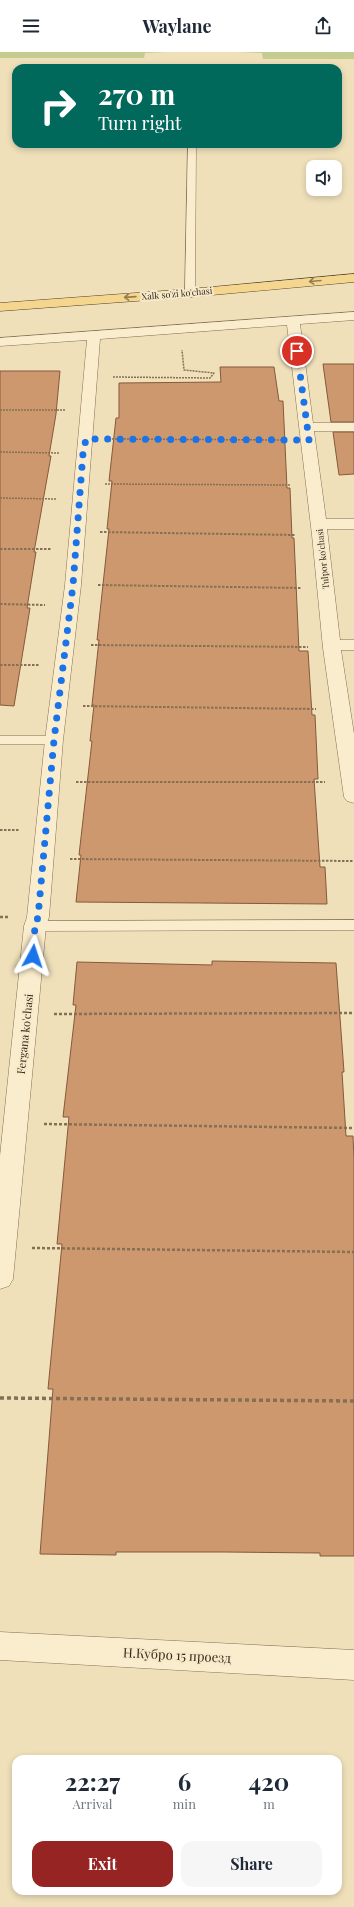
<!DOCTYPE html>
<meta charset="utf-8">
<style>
body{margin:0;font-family:"Playfair Display",serif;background:#f6f6f7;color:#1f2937;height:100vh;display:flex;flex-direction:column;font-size:15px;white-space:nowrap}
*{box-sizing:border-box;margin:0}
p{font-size:13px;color:#747a83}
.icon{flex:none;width:22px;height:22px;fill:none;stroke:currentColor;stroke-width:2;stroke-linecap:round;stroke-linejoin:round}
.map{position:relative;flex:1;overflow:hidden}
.drawer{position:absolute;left:12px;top:1703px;width:330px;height:140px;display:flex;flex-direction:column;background:#fff;border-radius:12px;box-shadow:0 2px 6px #0003}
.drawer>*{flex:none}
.top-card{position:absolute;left:12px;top:12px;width:330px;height:84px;border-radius:12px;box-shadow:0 2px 6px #0003;background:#00695c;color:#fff;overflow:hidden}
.tools{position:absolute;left:306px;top:108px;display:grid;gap:8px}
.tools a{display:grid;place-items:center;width:36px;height:36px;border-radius:8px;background:#fff;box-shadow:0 2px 6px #0003;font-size:20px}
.pin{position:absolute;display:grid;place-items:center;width:34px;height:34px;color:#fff;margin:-17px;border:2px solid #fff;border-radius:50%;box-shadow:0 1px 4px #0007}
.me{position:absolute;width:44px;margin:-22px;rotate:5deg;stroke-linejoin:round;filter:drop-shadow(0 0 3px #0008)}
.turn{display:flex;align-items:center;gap:14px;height:84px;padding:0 20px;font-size:18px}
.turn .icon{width:52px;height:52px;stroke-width:2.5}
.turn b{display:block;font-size:28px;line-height:34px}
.eta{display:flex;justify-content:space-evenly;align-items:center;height:68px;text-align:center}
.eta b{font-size:24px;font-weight:700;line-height:28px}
.cta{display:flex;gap:8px;margin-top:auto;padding:8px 20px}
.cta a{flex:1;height:46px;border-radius:12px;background:#962423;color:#fff;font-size:16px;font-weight:700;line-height:46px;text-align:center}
.cta a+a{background:#f6f6f7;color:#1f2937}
header{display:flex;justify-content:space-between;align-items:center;height:52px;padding:0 20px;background:#fff;font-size:18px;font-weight:700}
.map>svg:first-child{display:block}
</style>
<header><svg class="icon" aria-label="menu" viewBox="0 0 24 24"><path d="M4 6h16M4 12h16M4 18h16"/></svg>Waylane<svg class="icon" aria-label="share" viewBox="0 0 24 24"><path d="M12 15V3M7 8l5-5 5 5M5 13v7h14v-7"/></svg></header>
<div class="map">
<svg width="354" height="1855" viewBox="0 0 354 1855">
<rect width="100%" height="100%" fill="#efe0ba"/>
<path fill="#c4cc8f" d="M0 0H167L145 1 144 6H0Z
M236 0H354V7H263L262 1Z"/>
<path fill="#ce986f" stroke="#85593a" d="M323 312H354V370H331Z
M220 315H274L279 349H283L287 436H290L292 486H294L299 599H308L312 663H315L318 727H314L320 815H325L327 852 76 850 81 803H79L92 689H90L94 653H92L99 588H97L109 477H107L112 429H109L116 366H119V331L221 330Z
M0 319H60L56 362 49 404H51L34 500H36L27 556H30L14 654 0 653Z
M333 380H354V422L339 423Z
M212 909 336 911 344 1020H342L346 1084H353L354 1108V1504H320V1501L224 1500H116V1503L40 1502 53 1337H48L62 1192H57L69 1065H63L76 953H73L77 910 212 913Z"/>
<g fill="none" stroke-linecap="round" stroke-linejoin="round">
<defs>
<path id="service" d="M192 13 194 14 195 16H189Z
M188 92H196L195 241 190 244 185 241Z
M0 684H54L59 685 61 688 59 691 54 692H0Z
M354 868V878L35 879 30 877 27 874 30 871 35 869Z"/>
<path id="minor" d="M354 260V268L300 272 313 371H354V379H314L326 467H354V477H327L340 588H354V598H341L354 682V751L347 749 344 745 323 596 312 483 287 273 100 287 81 533 63 688 49 865 46 874 13 1227 9 1234 0 1237V1104L24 874 27 865 45 688 65 533 87 288 0 294V286Z
M0 1580 354 1598V1628L0 1608Z"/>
<path id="primary" d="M354 222V230L190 245 0 259V251L190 237Z"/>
</defs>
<use href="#service" stroke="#866f54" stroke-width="1"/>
<use href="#minor" stroke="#866f54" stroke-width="1"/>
<use href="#primary" stroke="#523d29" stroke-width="1"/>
<path stroke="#866f54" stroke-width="1.5" stroke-dasharray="2 1" stroke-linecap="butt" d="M113 325 210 326 214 321 184 318 182 298
M0 358H65
M109 387 284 388
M0 400 60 401
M105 432 290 433
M0 446 57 447"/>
<path stroke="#866f54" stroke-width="2" stroke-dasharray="2.5 1.5" stroke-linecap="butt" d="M100 480 295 483
M0 497H51
M98 533 301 536
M0 552 45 553
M91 593 308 595
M0 613H39
M83 654 316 657
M76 730H325
M0 778H20
M70 807 354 809"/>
<path stroke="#866f54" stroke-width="2.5" stroke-dasharray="3 2" stroke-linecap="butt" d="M0 865H10
M54 962 354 961
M44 1072 354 1076
M32 1196 354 1200"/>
<path stroke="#866f54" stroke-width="3.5" stroke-dasharray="4 3" stroke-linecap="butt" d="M0 1346 354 1349"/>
<use href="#service" fill="#faedcd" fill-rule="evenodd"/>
<use href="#minor" fill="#faedcd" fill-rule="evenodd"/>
<use href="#primary" fill="#f5d68f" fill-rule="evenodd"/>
</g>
<defs><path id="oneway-shaft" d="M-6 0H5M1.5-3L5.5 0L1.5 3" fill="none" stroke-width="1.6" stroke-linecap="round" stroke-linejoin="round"/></defs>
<g stroke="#947e54">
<use href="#oneway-shaft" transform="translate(315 229) rotate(175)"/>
<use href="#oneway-shaft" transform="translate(130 245) rotate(176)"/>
</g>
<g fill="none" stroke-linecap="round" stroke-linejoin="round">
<path stroke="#1a73e8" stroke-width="7" stroke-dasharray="0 12.6" d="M33 904 35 874 38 865 54 688 73 533 83 401 86 387 309 388 297 299"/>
</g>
<g text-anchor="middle" stroke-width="4" stroke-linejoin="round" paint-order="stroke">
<g font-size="9" fill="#34271a" stroke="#f6eaca">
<text transform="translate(177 242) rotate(-5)" y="3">Xalk so'zi ko'chasi</text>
<text transform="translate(323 507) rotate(-96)" y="3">Tulpor ko'chasi</text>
</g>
<g font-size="11" fill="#34271a" stroke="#f6eaca">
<text transform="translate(25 982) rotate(-84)" y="4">Fergana ko'chasi</text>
</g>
<g font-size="13" fill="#34271a" stroke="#f6eaca">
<text transform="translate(177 1603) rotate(3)" y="5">Н.Кубро 15 проезд</text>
</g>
</g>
</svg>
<div class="tools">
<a><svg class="icon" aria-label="sound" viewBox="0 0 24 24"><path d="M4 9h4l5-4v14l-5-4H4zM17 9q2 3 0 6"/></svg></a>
</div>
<div class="pin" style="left:297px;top:299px;background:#d93025"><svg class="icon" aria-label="arrive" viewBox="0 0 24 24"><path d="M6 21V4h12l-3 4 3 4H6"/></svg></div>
<svg class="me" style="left:33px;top:904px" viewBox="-20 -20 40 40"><path d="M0-17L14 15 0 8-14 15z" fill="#1a73e8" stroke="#fff" stroke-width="4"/></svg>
<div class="top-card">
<div class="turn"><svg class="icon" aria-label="right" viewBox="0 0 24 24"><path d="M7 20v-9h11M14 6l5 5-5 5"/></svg><div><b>270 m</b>Turn right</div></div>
</div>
<section class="drawer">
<div class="eta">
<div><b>22:27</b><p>Arrival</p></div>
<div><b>6</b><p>min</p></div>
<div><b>420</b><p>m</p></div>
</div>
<div class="cta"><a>Exit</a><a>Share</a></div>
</section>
</div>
